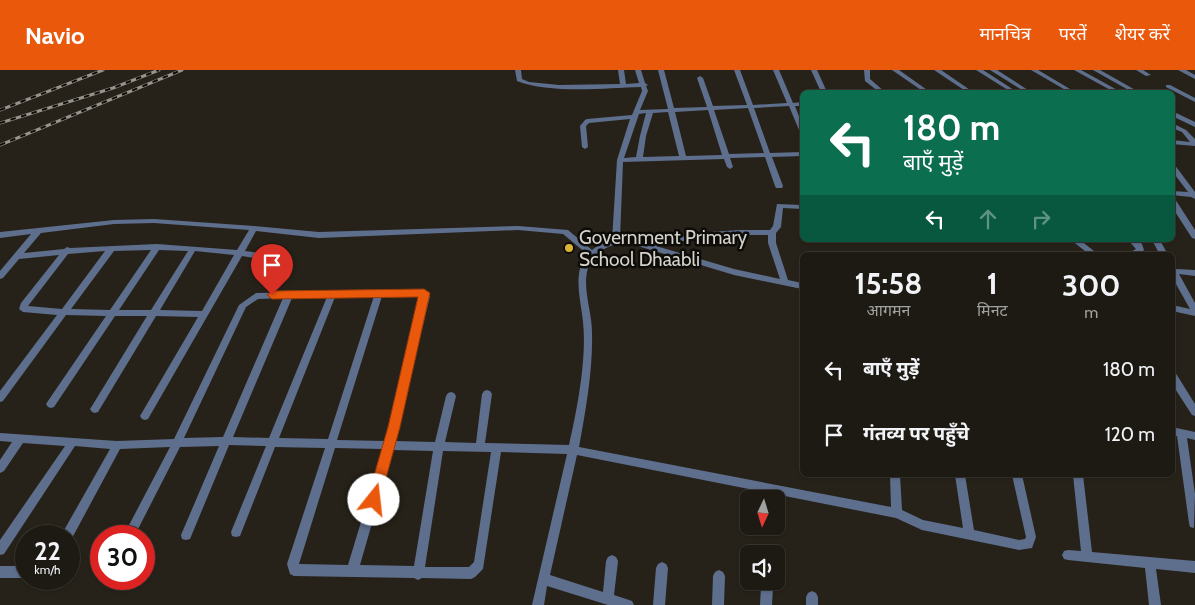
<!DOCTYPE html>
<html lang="hi">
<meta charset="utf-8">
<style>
body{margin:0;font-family:Cabin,"Noto Sans Devanagari",sans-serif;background:#2a2721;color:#f1f3f6;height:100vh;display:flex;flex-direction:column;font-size:19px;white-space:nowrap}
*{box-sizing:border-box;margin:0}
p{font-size:16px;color:#a0a1a0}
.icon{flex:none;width:28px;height:28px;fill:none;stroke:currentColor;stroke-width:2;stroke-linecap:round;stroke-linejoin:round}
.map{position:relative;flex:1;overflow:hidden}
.side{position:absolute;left:800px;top:182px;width:375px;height:225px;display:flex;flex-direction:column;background:#1d1a13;border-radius:8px;box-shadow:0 1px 4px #0004,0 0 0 1px #3b3833}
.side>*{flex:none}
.hud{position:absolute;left:800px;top:20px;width:375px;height:152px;border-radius:8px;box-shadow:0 1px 4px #0004,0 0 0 1px #3b3833;background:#0b6e4f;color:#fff;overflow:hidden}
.needle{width:32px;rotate:184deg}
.fabs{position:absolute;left:740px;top:420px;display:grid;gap:10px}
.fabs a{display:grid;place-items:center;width:45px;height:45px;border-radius:8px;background:#1d1a13;box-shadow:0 1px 4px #0004,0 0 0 1px #3b3833;font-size:25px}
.speed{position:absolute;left:15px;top:455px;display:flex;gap:10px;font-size:25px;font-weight:700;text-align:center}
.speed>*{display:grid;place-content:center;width:65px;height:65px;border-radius:50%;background:#1d1a13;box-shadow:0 1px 4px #0004,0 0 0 1px #3b3833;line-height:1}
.speed small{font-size:12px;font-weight:400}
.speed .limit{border:8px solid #d22;background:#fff;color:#111}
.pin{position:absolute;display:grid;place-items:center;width:42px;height:42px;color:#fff;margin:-51px -21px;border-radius:50% 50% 50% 0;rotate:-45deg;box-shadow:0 0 5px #0007}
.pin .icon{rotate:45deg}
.me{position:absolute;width:55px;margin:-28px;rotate:16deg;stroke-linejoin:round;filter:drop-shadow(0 0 4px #0008)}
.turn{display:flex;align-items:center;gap:18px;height:105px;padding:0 20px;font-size:22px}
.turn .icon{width:65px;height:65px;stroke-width:2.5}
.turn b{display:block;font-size:35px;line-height:42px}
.lanes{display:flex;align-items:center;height:48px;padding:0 20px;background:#0003;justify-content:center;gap:25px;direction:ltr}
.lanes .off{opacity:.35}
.eta{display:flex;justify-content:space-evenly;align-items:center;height:85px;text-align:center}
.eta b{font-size:30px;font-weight:800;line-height:35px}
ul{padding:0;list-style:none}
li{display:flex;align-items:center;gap:15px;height:65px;padding:0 20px}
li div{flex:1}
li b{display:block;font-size:19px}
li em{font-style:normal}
header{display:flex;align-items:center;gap:30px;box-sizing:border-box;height:70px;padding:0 25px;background:#ea580c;color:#fff}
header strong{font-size:24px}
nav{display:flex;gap:28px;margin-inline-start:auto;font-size:18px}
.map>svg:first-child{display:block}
</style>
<header>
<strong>Navio</strong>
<nav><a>मानचित्र</a><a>परतें</a><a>शेयर करें</a></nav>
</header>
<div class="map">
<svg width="1195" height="535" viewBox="0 0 1195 535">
<rect width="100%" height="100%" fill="#272219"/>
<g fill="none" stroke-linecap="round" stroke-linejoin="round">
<path fill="#5e6f8e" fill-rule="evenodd" d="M515 0H521L522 9 529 12 559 15 620 14 618 0H624L626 14 639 13 635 0H641L645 13 648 15 646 16 648 21 640 40 668 39 658 0H664L674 38 707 37 697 8 700 6 703 8 713 36 747 35 734 0H740L753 35 787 33 773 0H779L793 33 802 32V36H795L802 54V62L799 60 789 36 754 38 770 83 802 82V86L772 87 783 116 782 118H776L775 116 765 87 730 88 733 97 730 99 727 97 724 89 623 92 620 168 628 167 646 173 710 162 740 160H770L773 156 777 134 802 135V139L783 138 781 157 776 163V173L788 210 802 213V219L734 205 628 173C613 173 596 180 590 193 580 213 592 240 592 262 593 300 586 339 579 377L891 437 890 405H900L902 440 923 450 963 458 955 405H965L974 460 1019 470 1025 469 1026 467 1012 405H1022L1036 467 1032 478 1019 480 922 460 896 448 577 385 550 505 603 522 606 491 608 487 612 485 616 487 618 491 614 525 632 531 634 535H608L547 516 544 535H532L567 384 501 382 483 499 475 507 471 509 422 508 418 510 414 508 294 506 290 504 287 494 325 378 275 377 240 466 236 467 232 466 231 462 266 376 229 375 190 469 186 470 182 469 181 465 219 376 180 377 136 463 132 464 128 463 127 459 170 377 120 379 71 470 69 471V466H62L63 462 110 379 75 376 4 484 0 485V470L65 376 23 373 4 401 0 403V390L12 372 0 371V363L117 371 174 369 239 235 256 223 425 220 430 226 395 371 435 372 446 326 448 323 451 322 454 323 456 326 445 372 476 373 482 324 484 321 487 320 490 321 492 324 485 373 569 375C577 340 587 288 583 252 581 230 572 203 587 184L563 164 518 160 319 168 256 161 245 181 279 186 283 189 279 192 242 186 148 349 145 350 142 349 140 346 198 247 156 246 98 342 95 343 92 342 90 339 92 336 147 246H115L54 337 51 338 48 337 46 334 48 331 106 246 66 245 3 331 0 332V321L57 245 23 242 19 239 21 233 59 185 19 189 3 208 0 209V201L31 164 0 168V162L114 150 154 149 254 156 319 162 518 156 568 160 592 180 600 174 612 170 617 90 630 49 589 53 586 56 588 77 585 79 582 77 580 56 585 50 587 49 632 45 642 21 641 17C606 18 549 24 517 11ZM748 38 764 83 729 84 714 40ZM708 40 722 85 686 86 675 42ZM668 42 679 86 643 87 646 66 653 43ZM646 43 640 66 636 87 624 88 639 44ZM154 153 249 160 237 180 157 174 70 178 67 177 64 179 24 183 41 163 114 154ZM740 165H768V173L780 209 734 199 656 176 694 169ZM151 180 110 240 71 239 114 181ZM159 180 188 181 151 240H119ZM105 181 62 239 28 236 68 184ZM195 181 234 185 202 241 160 240ZM420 225 422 227 385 371 337 370 382 226ZM374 226 328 369 279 368 335 227ZM327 227 269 368 233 367 292 228ZM283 228 223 367 184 368 246 237 258 229ZM335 378 383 379 348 495 299 494ZM393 380 433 381 414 496 360 495ZM443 381 491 382 474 492 469 497H425Z
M811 0H817L827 22H821Z
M864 0H870V9L885 22H879L865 11Z
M892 0H899L930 22H924Z
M934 0H941L973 22H967Z
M976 0H983L1017 22H1011Z
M990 0H997L1031 22H1025Z
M1031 0H1038L1075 22H1069Z
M1074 0H1081L1121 22H1114Z
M1093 0H1100L1139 22H1132Z
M1136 0H1143L1151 5 1146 6Z
M1178 0H1186L1195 5V9Z
M1166 15H1170L1195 28V32L1166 17Z
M1172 41 1195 52V57L1172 46Z
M1172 53 1186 60 1195 69V76L1172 74V70L1190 72 1182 62 1172 58Z
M1172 93 1174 94 1195 122V129L1191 127 1172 125V121L1188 122 1172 101Z
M1172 129H1175L1195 160V169L1192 168 1172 137Z
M1071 170H1080L1099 185H1090Z
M1128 170H1137L1142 174 1144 180C1139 186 1132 185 1125 185L1136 179Z
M1152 170H1160L1168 185H1160Z
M1172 196 1176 199 1195 200V206L1179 204 1195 233V246L1172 241V235L1190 239 1172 207Z
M1172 301 1175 302 1195 334V346L1192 345 1172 314Z
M1172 357 1195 362V370L1187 368 1195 424 1194 458 1190 457 1189 453 1177 366 1172 365Z
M1073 405H1083L1092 482 1195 491V503L1156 499 1161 535H1149L1145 498 1068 490 1064 489 1062 485 1064 481 1068 480 1081 481Z
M662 492 666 494 668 498 665 535H653L656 498 658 494Z
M0 496H26V508H0Z
M719 500 723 502 725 506 724 535H712L713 506 715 502Z
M767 511 771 513 773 517 772 535H760L761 517 763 513Z
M812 521 816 523 818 527V535H806V527L808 523Z"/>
<defs>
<path id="rail" d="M0 40 103 0
M0 53 113 18 159 0
M0 75 182 0"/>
</defs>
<use href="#rail" stroke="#97948d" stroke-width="3"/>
<use href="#rail" stroke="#0e0c08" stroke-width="2" stroke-dasharray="5.5" stroke-linecap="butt"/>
</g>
<path fill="#ea580c" stroke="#983908" d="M424 219 430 223 400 357 380 430 378 434 374 436 369 434 367 430 388 357 418 227 272 229 267 225 272 221Z"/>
<circle fill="#dbb333" stroke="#0e0c08" stroke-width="2" cx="569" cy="178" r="5"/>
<g text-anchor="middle" stroke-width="5" stroke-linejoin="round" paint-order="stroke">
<g font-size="19" fill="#d5d2cc" stroke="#0e0c08" text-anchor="start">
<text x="579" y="174">Government Primary<tspan x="579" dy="22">School Dhaabli</tspan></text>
</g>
</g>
</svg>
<div class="fabs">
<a><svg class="needle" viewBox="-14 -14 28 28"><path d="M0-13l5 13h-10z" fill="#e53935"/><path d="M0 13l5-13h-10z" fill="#a0a1a0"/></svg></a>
<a><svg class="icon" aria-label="sound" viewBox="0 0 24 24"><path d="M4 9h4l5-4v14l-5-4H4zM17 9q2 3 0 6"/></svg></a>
</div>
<div class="speed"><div>22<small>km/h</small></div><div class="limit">30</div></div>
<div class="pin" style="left:272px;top:225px;background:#d93025"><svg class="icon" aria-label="arrive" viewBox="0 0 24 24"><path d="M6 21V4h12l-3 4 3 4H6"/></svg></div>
<svg class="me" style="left:374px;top:430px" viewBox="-20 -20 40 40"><circle r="19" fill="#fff"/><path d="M0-13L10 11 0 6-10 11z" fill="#ea580c"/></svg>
<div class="hud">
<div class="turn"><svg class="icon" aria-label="left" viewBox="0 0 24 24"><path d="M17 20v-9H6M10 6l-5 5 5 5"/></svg><div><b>180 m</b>बाएँ मुड़ें</div></div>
<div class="lanes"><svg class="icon" aria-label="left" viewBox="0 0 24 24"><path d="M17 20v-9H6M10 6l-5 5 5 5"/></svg><svg class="icon off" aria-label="ahead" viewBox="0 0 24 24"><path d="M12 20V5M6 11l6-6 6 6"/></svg><svg class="icon off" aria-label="right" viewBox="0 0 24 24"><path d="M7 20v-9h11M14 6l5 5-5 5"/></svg></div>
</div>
<section class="side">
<div class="eta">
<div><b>15:58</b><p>आगमन</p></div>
<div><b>1</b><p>मिनट</p></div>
<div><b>300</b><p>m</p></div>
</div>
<ul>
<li><svg class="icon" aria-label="left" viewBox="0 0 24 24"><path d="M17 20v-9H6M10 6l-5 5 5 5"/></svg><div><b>बाएँ मुड़ें</b></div><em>180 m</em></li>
<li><svg class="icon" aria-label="arrive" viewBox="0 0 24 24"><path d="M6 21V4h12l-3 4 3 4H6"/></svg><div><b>गंतव्य पर पहुँचे</b></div><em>120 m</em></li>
</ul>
</section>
</div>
